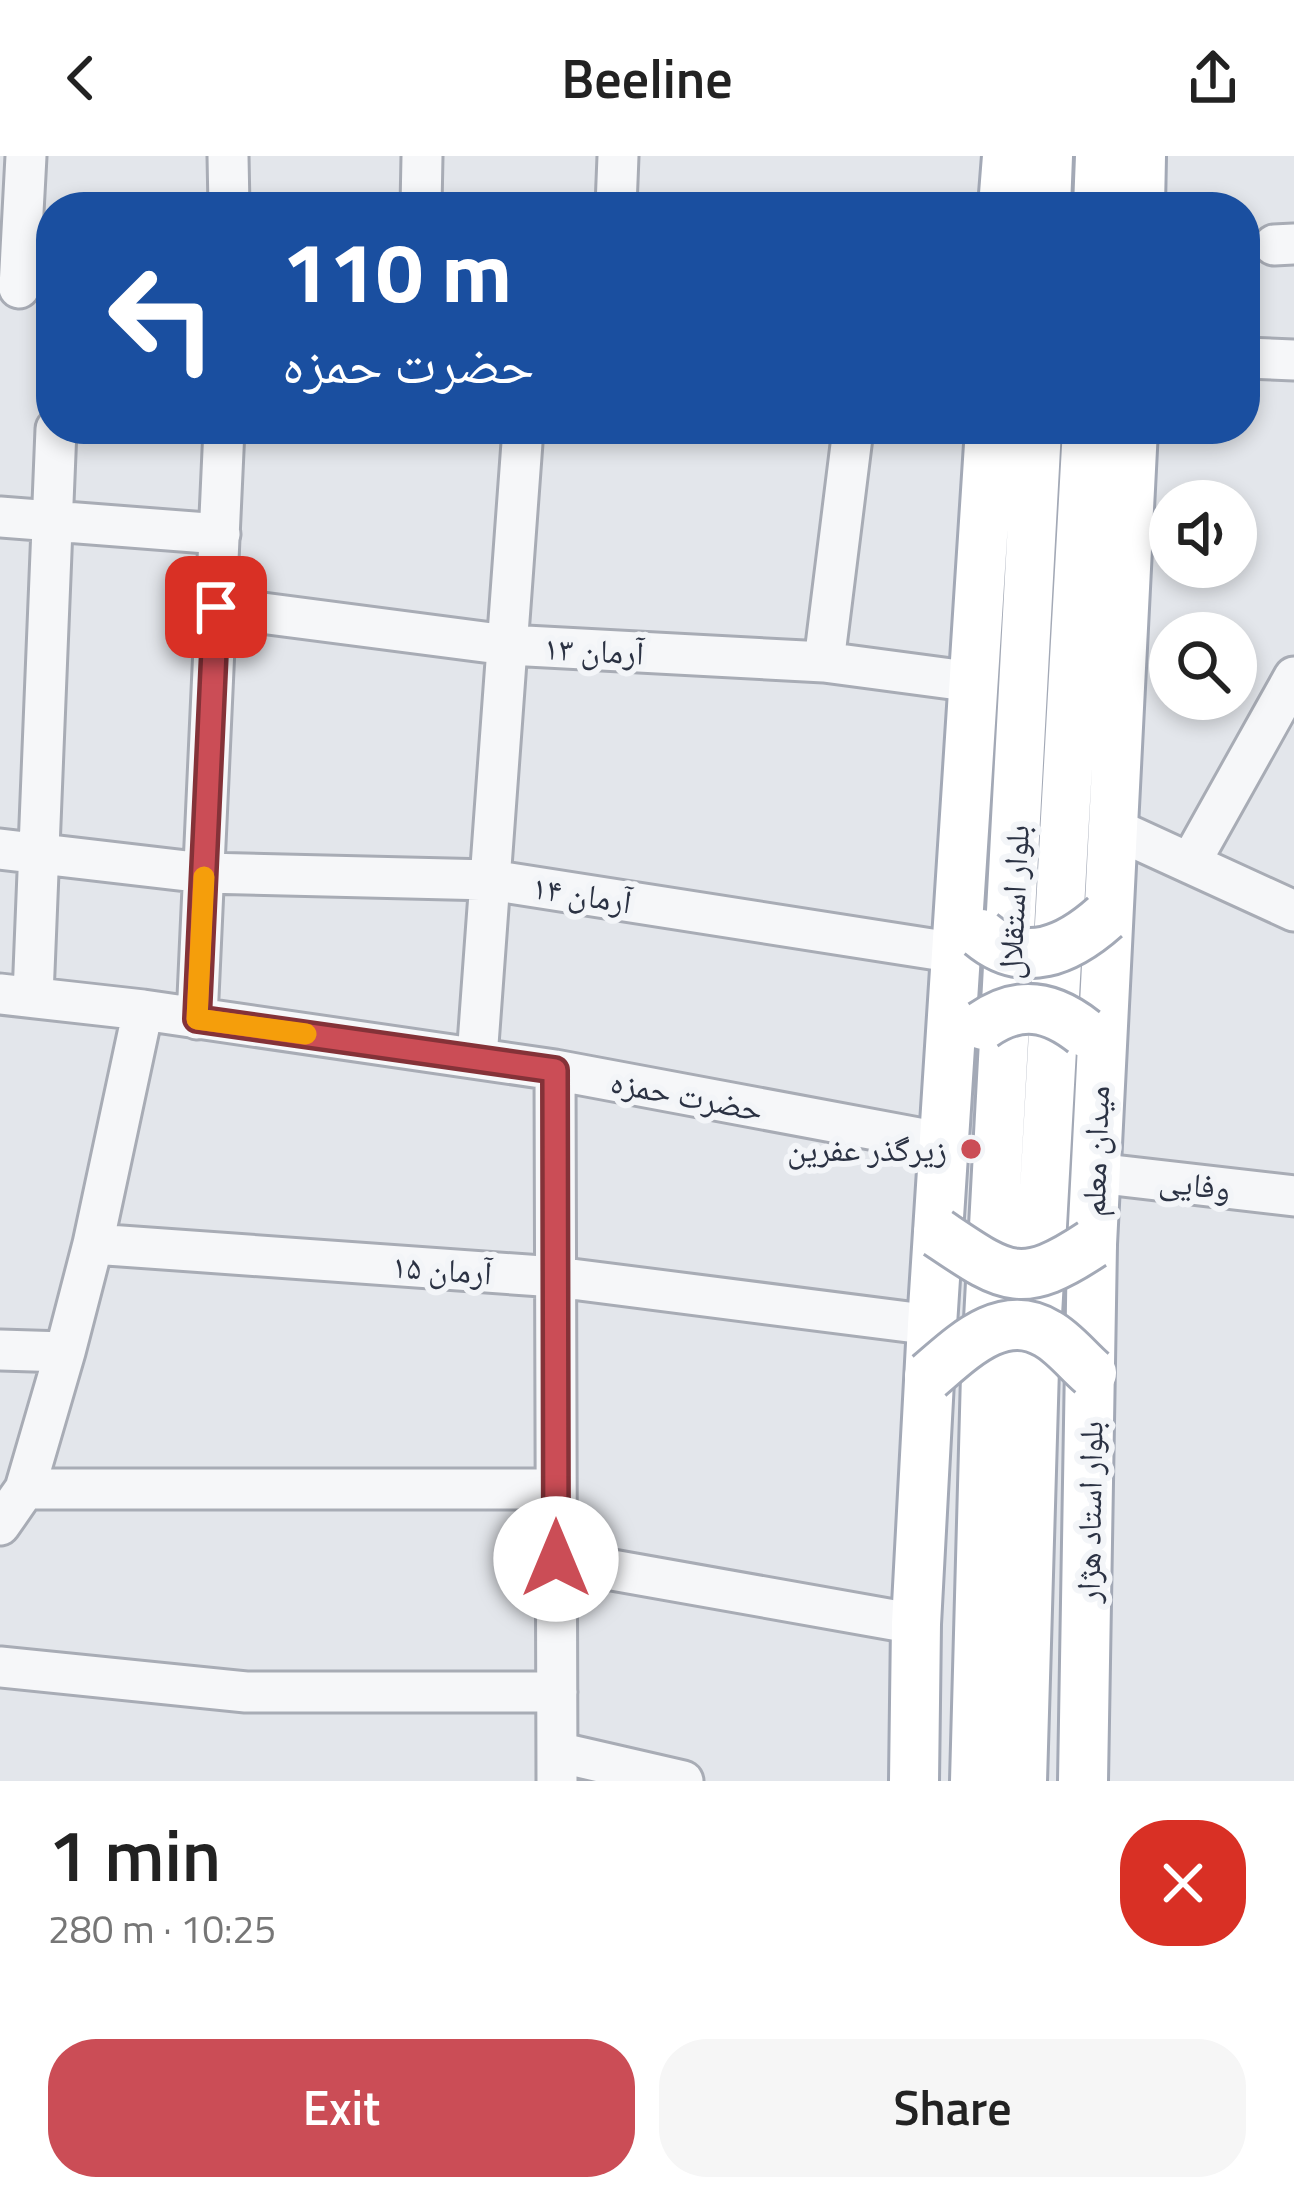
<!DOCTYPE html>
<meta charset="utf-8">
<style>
body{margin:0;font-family:"Titillium Web","Noto Naskh Arabic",sans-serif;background:#f6f6f6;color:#222;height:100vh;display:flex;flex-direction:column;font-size:45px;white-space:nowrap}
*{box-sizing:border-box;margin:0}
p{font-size:39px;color:#767676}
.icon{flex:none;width:66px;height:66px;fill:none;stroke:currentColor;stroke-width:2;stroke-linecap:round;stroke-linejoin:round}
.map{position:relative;height:1625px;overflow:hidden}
.drawer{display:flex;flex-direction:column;background:#fff;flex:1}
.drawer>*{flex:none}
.guide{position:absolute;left:36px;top:36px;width:1224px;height:252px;border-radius:48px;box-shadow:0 6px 18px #0003;background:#1a4fa0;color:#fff;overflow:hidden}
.tools{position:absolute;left:1149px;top:324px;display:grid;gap:24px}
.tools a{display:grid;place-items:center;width:108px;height:108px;border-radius:50%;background:#fff;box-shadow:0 6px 18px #0003;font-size:60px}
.pin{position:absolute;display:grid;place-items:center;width:102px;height:102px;color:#fff;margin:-51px;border-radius:24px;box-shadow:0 6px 18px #0006}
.me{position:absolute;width:132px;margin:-66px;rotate:0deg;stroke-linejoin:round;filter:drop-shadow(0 0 9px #0008)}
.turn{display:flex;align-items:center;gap:42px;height:252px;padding:0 48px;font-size:54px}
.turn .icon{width:156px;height:156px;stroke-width:2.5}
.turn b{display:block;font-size:84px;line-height:102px}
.round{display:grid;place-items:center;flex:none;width:126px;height:126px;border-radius:48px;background:#f6f6f6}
.headline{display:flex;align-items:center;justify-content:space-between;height:204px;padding:0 48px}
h1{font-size:72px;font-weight:600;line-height:90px}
.cta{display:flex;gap:24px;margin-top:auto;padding:24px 48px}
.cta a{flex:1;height:138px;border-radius:48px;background:#cb4d56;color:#fff;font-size:48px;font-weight:600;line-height:138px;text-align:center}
.cta a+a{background:#f6f6f6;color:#222}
header{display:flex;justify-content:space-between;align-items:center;height:156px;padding:0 48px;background:#fff;font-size:54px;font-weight:600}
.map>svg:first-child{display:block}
</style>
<header><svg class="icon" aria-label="back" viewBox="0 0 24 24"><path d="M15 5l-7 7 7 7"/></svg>Beeline<svg class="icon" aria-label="share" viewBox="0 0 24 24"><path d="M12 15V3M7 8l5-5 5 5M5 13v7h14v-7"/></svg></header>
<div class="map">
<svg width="1294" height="1625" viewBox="0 0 1294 1625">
<rect width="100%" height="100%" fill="#e3e6eb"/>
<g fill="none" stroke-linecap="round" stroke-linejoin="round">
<defs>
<path id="minor" d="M228 0 229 51
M421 51 422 0
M616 51 618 0
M1274 89 1294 88
M19 132 26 0
M1245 202 1294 204
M0 361 220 378
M216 451 507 489 824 506 974 526
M824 506 853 273
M1115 673 1294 755
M0 693 204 717 490 724 957 797
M1190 707 1294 521
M0 838 143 854 555 914 945 987
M33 840 56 273
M197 863 224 273
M477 902 523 273
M555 914 557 1625
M1096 1017 1294 1040
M93 1088 556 1121 932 1169
M0 1194 65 1196
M25 1333H556
M0 1369 25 1333 65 1196 93 1088 143 854
M556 1404 916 1468
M0 1511 246 1536H557
M557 1596 683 1625"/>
<path id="major" d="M1003 51 1007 0
M1046 51 1048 0
M1098 51 1100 0
M1140 51 1141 0
M914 1625 916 1468 932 1169 990 273
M975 1625 986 1219 1037 273
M1022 1625 1034 1212 1087 273
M1083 1625 1092 1088 1133 273"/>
</defs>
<use href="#minor" stroke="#a8acb5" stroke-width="45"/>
<use href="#major" stroke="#a3a9b6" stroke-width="54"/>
<use href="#minor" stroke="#f6f7f9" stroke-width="39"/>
<use href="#major" stroke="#fff" stroke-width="48"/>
<defs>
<path id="major-bridge" d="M981 778C1024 814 1068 794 1105 761
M983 869C1019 844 1050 849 1084 876
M938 1077C1005 1122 1020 1136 1092 1088
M929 1220C961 1193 1002 1150 1048 1178 1064 1187 1078 1205 1092 1217"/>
</defs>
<use href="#major-bridge" stroke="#a3a9b6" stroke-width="54" stroke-linecap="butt"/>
<use href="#major-bridge" stroke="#fff" stroke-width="48"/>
</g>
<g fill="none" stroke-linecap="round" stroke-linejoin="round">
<defs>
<path id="route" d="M216 451 197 863 555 914 556 1403"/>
</defs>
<use href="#route" stroke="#843238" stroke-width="30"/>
<use href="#route" stroke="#cb4d56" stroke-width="21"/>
<path stroke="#f59e0b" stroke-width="21" d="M204 721 197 863 306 878"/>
</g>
<circle fill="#cb4d56" stroke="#f3f5f8" stroke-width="4.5" cx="971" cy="993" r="12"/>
<g text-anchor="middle" stroke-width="12" stroke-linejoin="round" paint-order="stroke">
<g font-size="33" fill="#2b3243" stroke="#f3f5f8">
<text transform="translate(594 494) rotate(3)" y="12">آرمان ۱۳</text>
<text transform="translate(582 738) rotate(9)" y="12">آرمان ۱۴</text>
<text transform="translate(1013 746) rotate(-87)" y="12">بلوار استقلال</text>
<text transform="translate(687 939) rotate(11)" y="12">حضرت حمزه</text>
<text transform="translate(1095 995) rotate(-88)" y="12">میدان معلم</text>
<text transform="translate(1195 1028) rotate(7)" y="12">وفایی</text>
<text transform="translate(442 1113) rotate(4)" y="12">آرمان ۱۵</text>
<text transform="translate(1089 1356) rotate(-89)" y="12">بلوار استاد هژار</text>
</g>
<g font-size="33" fill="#2b3243" stroke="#f3f5f8" text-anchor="end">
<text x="947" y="1005">زیرگذر عفرین</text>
</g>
</g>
</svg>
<div class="tools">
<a><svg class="icon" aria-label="sound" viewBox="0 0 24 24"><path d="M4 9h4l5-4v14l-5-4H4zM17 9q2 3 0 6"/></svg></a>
<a><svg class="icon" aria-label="search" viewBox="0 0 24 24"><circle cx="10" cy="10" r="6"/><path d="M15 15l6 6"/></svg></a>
</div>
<div class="pin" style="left:216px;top:451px;background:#d93025"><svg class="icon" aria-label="arrive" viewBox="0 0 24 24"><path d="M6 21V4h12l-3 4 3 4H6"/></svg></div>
<svg class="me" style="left:556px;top:1403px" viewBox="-20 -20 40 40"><circle r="19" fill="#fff"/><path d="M0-13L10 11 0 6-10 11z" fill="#cb4d56"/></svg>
<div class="guide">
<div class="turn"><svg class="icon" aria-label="left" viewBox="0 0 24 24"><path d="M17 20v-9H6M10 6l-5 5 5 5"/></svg><div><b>110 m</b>حضرت حمزه</div></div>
</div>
</div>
<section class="drawer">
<div class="headline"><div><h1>1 min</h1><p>280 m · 10:25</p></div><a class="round" style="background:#d93025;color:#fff"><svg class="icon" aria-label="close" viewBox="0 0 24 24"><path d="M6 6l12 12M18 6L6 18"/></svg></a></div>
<div class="cta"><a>Exit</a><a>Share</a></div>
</section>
